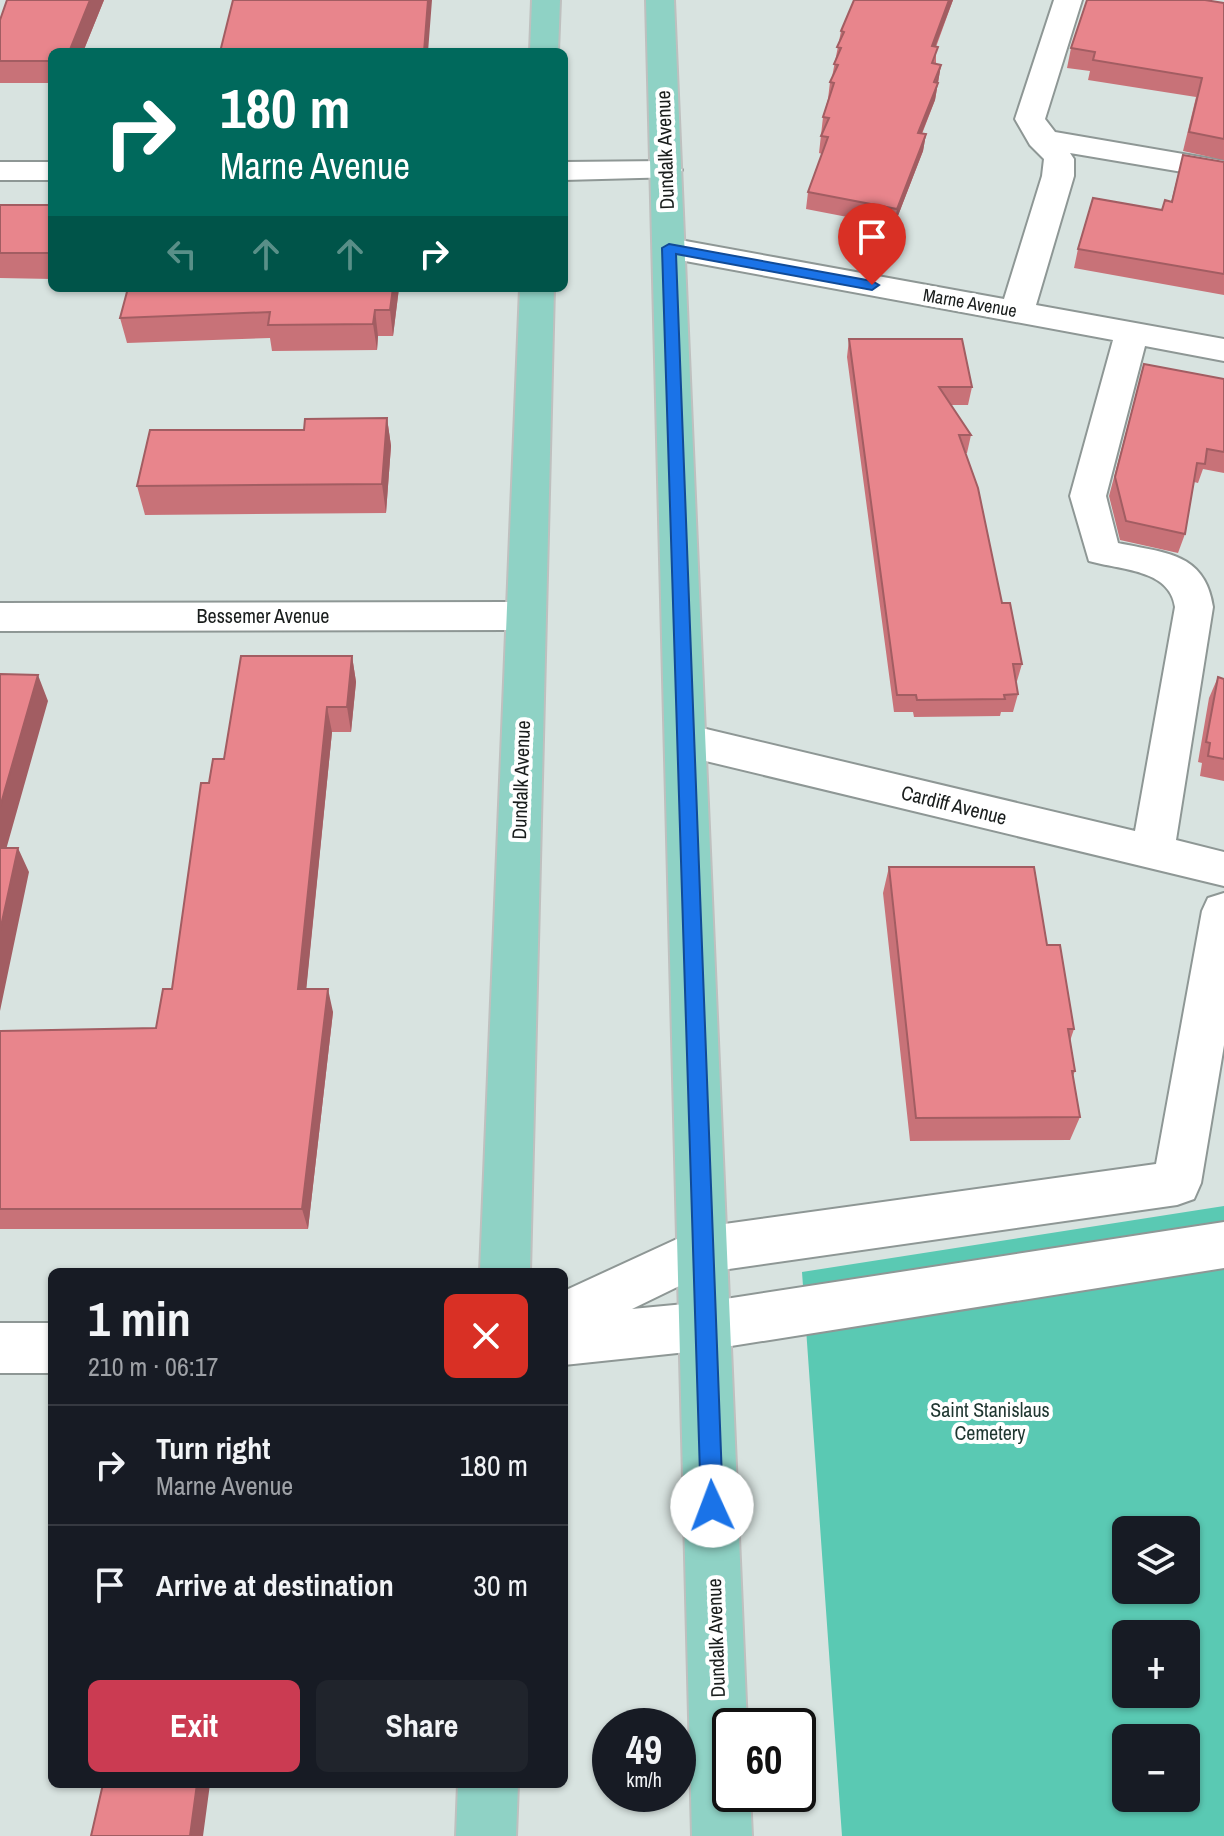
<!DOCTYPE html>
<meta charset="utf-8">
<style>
body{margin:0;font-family:"Archivo Narrow",sans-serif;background:#20242c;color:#f1f3f6;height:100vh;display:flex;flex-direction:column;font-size:30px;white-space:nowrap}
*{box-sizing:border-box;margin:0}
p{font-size:26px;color:#9ea1a6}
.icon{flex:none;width:44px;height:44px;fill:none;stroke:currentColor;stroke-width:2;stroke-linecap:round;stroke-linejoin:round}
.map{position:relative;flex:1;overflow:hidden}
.panel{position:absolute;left:48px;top:1268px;width:520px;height:520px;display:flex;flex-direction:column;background:#171b24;border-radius:12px;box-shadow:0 2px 6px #0004}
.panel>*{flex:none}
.guide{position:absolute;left:48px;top:48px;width:520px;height:244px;border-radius:12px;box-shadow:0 2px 6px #0004;background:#00695c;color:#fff;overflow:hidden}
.controls{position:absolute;left:1112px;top:1516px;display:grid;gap:16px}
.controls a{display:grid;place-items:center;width:88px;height:88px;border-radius:12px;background:#171b24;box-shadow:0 2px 6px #0004;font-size:40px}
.speed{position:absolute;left:592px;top:1708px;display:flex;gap:16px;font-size:40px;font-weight:700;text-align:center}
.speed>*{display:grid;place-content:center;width:104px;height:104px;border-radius:50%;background:#171b24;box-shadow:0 2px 6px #0004;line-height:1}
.speed small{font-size:20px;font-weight:400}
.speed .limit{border:4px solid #111;border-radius:12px;background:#fff;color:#111}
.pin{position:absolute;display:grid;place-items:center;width:68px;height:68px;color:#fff;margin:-82px -34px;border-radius:50% 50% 50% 0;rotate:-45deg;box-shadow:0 0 8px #0007}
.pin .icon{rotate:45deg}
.me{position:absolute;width:88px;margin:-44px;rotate:358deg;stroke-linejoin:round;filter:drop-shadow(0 0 6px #0008)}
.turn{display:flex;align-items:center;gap:28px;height:168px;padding:0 40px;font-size:36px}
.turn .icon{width:104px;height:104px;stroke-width:2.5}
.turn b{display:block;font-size:56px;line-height:68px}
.lanes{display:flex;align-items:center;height:76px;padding:0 40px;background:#0003;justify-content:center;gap:40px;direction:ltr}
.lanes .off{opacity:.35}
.round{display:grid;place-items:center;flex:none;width:84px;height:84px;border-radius:12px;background:#20242c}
.headline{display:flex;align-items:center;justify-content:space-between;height:136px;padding:0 40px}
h1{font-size:48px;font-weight:700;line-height:60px}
.action{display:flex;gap:16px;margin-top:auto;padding:16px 40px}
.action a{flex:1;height:92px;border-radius:12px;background:#cb3b52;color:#fff;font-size:32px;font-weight:700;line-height:92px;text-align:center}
.action a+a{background:#20242c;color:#f1f3f6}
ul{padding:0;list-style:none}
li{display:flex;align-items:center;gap:24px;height:120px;padding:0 40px;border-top:2px solid #363941}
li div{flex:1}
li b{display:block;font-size:30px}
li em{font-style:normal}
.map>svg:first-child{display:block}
</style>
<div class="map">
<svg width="1224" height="1836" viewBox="0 0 1224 1836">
<rect width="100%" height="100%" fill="#d8e3e0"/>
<path fill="#5ac9b3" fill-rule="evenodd" d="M1224 1206V1836H842L802 1272ZM1126 1530H1186V1590H1126ZM1126 1634H1186V1694H1126ZM1126 1738H1186V1798H1126Z"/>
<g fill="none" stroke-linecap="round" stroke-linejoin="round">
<defs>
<path id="minor" d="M1054 0H1082L1045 119 1055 132 1224 161V179L1070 153 1074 159V176L1036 305 1224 339V361L1145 346 1106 496 1118 543C1164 553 1205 552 1213 607L1176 840 1224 852V886L685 756 671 751 665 740 671 729 685 724 1135 831 1175 607C1170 569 1120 570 1089 561L1070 496 1113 340 669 258 658 255 653 248 658 241 669 238 1004 299 1042 176 1044 159 1030 145 1015 119Z
M666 161 677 163 682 170 677 177 564 180V162Z
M0 162H52V180H0Z
M526 602 540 606 545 616 540 626 526 630 0 631V603Z
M1224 893V1045L1201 1183 1194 1199 1177 1205 708 1272 632 1309 706 1302 1224 1222V1268L706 1350 564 1365V1291L703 1227 1156 1164 1202 911 1208 898Z
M0 1323H52V1373H0Z"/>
<path id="major" d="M532 0H560L558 52H530Z
M646 0H674L747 1726H730V1794H750L752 1836H692Z
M520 288H554L530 1272H480Z
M458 1784H518L516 1836H456Z"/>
</defs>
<use href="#minor" stroke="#8e9795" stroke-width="4"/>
<use href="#major" stroke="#bfc0bf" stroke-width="4"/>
<use href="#minor" fill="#fff" fill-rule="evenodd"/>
<use href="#major" fill="#8fd2c5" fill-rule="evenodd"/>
</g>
<path fill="#c87278" d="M7 0H104L83 52H52V83H0V20Z
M854 0H953L936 47V64L941 65 935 100 922 134H926L923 151 894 226 806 209 808 192 822 154 819 153 823 117 828 99 830 82 832 77 841 31Z
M1224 3V160L1183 151 1196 97 1088 80 1090 71 1067 68 1071 48Z
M1183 155 1224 162V295L1074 268 1078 249 1162 210 1171 202Z
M0 205H52V279L0 278Z
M399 288 393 336H378L377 350 272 351 270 338 127 343 120 318Z
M849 339 972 387 968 405H951L971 435 967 453H965L1002 603 1022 664 1017 681H1015L1018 694 1013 712H1001L1000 716 914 717 913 712H894L847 357Z
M1144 364 1224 379V473L1203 469 1198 483 1194 482 1185 534 1178 553 1120 540 1109 496Z
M387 418 391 446 386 513 145 515 137 486 304 430Z
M352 656 356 682 351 732H332L306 989 333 1012 308 1229H0V1031L156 1028 172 989 209 783 224 759Z
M1218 677 1224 679V781L1200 776 1202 763 1198 762 1209 698Z
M889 867 1047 945 1074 1029 1070 1041 1075 1071 1073 1076 1080 1117 1070 1140 910 1141 883 893Z"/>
<path fill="#a25d62" d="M90 0H104L83 52H69Z
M428 0H432L428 52H424Z
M949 0H953L929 63 932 46Z
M941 65 935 100 915 150 918 133Z
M926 134 923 151 894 226 897 209Z
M393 288H399L393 336 390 310Z
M375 310 378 336 377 350 373 324Z
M387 418 391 446 386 513 382 484Z
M352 656 356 682 351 732 347 707Z
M38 675 48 701 0 871V807Z
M327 707 332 732 304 1012 298 989Z
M18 848 29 872 0 1011V931Z
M328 989 333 1012 308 1229 302 1209Z
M197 1784H210L203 1836H190Z"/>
<path fill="#e8858c" stroke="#a25d62" stroke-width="2" d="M7 0H90L69 52H52V61H0V20Z
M233 0H428L424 52H220Z
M854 0H949L932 46 938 47 932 63 941 65 934 82 938 83 918 133 926 134 897 209 808 192 828 137 821 136 829 118 823 117 834 83 830 82 838 65 834 64 841 48 837 47 844 32 841 31Z
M1087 0H1205L1224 3V139L1189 132 1202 78 1093 60 1095 52 1071 48Z
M1183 155 1224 162V274L1078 249 1093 198 1162 210 1165 200 1172 202Z
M0 205H52V253H0Z
M128 288H393L390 310H375L373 324 268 325 270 312 120 318Z
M849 339H962L972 387H939L971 435H959L978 488 1002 603H1010L1022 664H1013L1018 694 1004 695 1005 699 917 700 916 695H897Z
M1144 364 1224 379V452L1207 449 1205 464 1197 463 1185 534 1126 521 1115 477Z
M387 418 382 484 137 486 150 430H304L305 419Z
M241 656H352L347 707H327L298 989H328L302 1209H0V1031L156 1028 163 989H172L201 783H209L213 759H224Z
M0 674 38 675 0 807Z
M1218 677 1224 679V759L1208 756 1210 743 1206 742Z
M0 848H18L0 931Z
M889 867H1034L1047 945H1060L1074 1029H1068L1075 1071H1072L1080 1117 916 1118Z
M103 1784H197L190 1836H91Z"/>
<path fill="#1a73e8" stroke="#114b97" stroke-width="2" d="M669 244 872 281 879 285 872 290 676 254 723 1506 720 1514 712 1517 704 1514 701 1506 662 248Z"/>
<g text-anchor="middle" stroke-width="8" stroke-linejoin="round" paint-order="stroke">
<g font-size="18" fill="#191d1c" stroke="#fff">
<text transform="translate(970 303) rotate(10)" y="6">Marne Avenue</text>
</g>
<g font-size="20" fill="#191d1c" stroke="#fff">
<text transform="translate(665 150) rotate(-92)" y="7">Dundalk Avenue</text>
<text x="263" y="623">Bessemer Avenue</text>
<text transform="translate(521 780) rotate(-88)" y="7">Dundalk Avenue</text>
<text transform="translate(954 805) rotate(14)" y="7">Cardiff Avenue</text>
<text transform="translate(716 1638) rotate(-92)" y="7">Dundalk Avenue</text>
</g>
<g font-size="20" fill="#1f3630" stroke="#fff">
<text x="990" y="1417">Saint Stanislaus<tspan x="990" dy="23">Cemetery</tspan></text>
</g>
</g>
</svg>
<div class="controls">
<a><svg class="icon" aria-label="layers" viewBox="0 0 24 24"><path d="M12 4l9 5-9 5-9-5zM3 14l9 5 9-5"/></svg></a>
<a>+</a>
<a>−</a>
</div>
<div class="speed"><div>49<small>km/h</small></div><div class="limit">60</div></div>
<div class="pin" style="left:872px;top:285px;background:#d93025"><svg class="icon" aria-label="arrive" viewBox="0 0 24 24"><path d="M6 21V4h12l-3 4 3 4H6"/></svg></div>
<svg class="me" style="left:712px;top:1506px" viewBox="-20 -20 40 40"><circle r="19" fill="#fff"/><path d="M0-13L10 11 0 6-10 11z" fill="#1a73e8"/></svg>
<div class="guide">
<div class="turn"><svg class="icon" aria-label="right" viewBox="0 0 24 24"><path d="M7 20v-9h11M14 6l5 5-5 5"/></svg><div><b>180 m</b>Marne Avenue</div></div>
<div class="lanes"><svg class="icon off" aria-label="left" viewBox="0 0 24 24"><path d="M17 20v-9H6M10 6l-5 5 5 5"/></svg><svg class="icon off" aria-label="ahead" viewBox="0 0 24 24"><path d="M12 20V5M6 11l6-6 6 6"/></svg><svg class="icon off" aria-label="ahead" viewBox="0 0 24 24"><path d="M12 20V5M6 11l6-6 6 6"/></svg><svg class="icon" aria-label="right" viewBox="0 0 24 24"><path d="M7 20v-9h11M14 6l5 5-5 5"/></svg></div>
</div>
<section class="panel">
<div class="headline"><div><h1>1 min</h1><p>210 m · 06:17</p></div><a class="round" style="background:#d93025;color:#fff"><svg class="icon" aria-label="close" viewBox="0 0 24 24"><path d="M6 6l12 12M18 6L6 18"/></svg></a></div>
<ul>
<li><svg class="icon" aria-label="right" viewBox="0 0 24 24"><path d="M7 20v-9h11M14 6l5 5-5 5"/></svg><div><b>Turn right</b><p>Marne Avenue</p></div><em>180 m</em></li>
<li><svg class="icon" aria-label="arrive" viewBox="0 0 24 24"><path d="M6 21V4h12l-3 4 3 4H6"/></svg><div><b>Arrive at destination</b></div><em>30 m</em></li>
</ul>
<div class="action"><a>Exit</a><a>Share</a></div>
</section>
</div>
